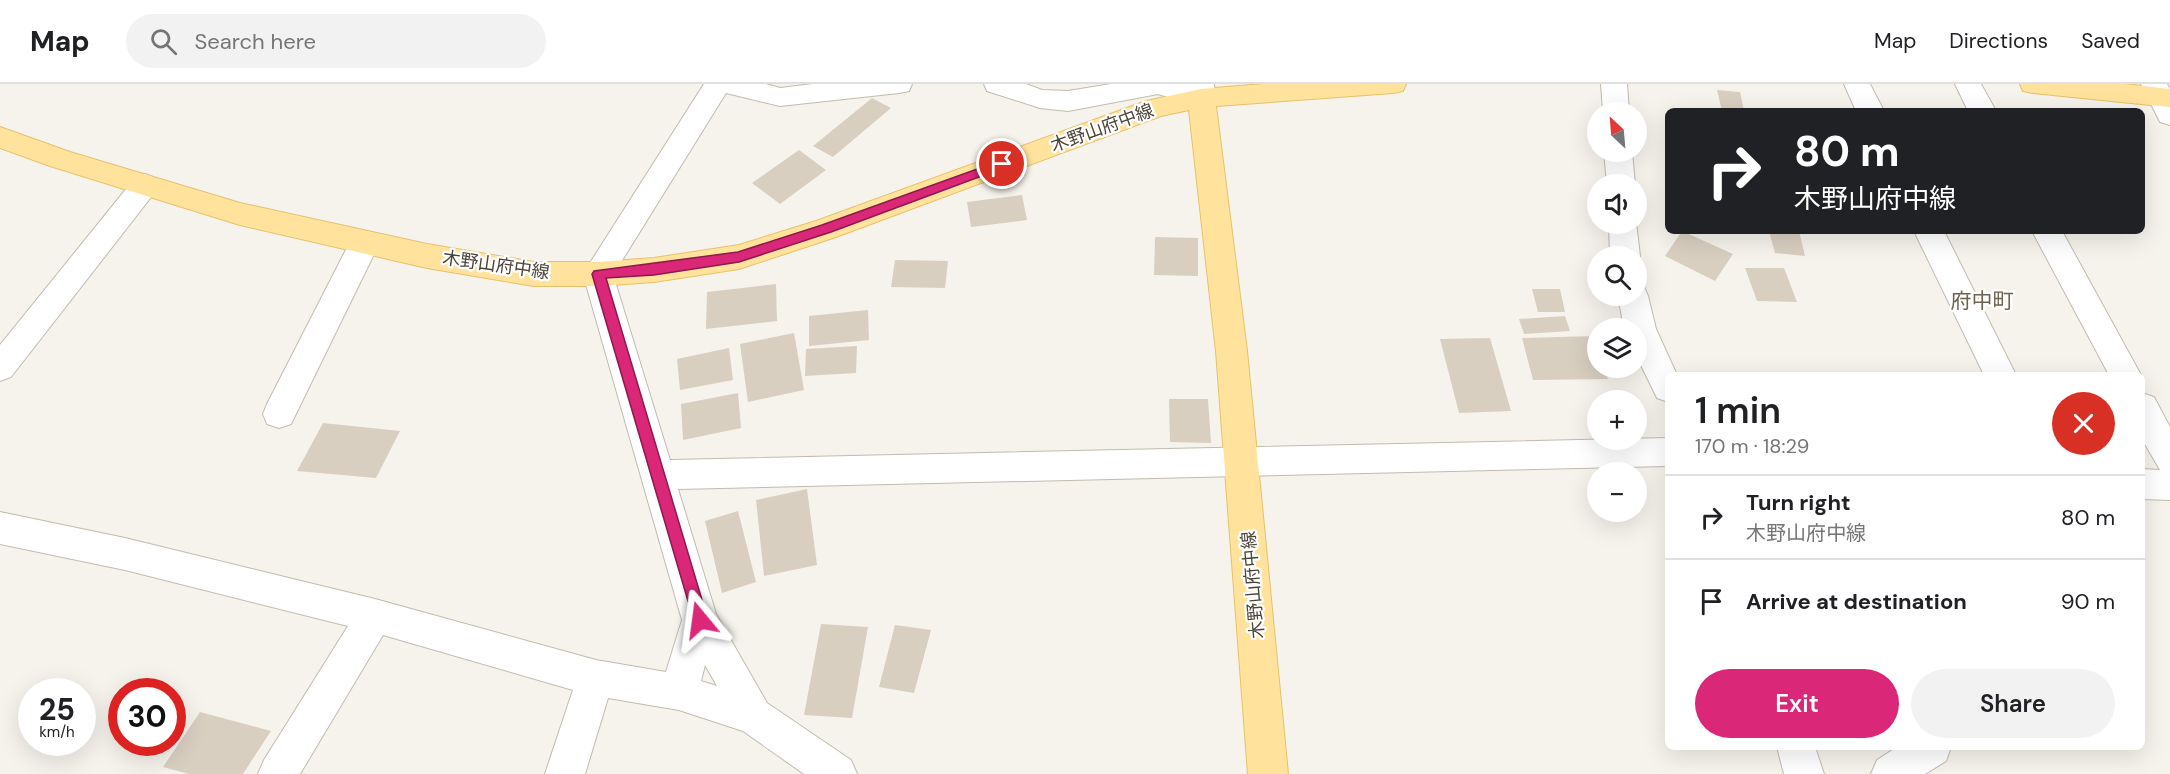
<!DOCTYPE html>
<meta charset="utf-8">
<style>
body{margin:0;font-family:"DM Sans","Noto Sans JP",sans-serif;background:#f2f2f2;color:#202124;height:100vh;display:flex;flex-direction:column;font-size:22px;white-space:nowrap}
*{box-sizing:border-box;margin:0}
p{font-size:20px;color:#757577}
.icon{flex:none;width:33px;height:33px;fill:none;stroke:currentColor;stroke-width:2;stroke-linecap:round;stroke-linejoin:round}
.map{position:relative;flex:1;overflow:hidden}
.sheet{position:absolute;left:1665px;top:288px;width:480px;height:378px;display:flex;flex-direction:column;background:#fff;border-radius:9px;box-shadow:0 6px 24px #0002}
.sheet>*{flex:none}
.banner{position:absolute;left:1665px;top:24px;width:480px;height:126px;border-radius:9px;box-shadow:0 6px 24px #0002;background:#202124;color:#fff;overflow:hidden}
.needle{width:39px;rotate:334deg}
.tools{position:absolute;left:1587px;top:18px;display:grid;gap:12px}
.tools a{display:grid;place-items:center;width:60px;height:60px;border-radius:50%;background:#fff;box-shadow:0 6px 24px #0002;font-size:30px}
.speed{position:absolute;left:18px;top:594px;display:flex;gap:12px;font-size:30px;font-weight:700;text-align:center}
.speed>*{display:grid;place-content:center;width:78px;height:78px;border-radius:50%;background:#fff;box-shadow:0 6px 24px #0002;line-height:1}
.speed small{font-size:15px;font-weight:400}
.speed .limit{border:9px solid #d22;background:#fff;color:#111}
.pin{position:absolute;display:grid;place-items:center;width:51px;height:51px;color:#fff;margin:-26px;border:3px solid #fff;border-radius:50%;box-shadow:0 2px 6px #0007}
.me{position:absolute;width:66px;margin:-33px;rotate:344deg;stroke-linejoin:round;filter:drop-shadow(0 0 4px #0008)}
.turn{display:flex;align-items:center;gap:21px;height:126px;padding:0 30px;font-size:27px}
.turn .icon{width:78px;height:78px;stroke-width:2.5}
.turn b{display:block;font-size:42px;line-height:51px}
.round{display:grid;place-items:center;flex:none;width:63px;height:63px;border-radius:32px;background:#f2f2f2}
.head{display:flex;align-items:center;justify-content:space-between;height:102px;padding:0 30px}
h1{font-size:36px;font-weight:600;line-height:45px}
.primary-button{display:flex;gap:12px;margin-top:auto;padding:12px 30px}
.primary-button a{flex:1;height:69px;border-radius:36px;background:#db2777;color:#fff;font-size:24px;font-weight:600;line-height:69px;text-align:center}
.primary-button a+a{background:#f2f2f2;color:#202124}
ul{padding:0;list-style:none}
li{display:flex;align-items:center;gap:18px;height:84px;padding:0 30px;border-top:2px solid #e0e0e0}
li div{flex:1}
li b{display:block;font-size:22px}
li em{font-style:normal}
header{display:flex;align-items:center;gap:36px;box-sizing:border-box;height:84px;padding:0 30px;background:#fff;border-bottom:2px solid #e0e0e0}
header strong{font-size:28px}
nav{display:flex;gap:33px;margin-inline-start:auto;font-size:21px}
.search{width:420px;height:54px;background:#f2f2f2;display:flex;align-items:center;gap:15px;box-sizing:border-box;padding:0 21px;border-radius:33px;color:#757577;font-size:22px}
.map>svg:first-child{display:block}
</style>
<header>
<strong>Map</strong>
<div class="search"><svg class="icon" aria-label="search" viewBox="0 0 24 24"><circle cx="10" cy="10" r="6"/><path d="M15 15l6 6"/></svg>Search here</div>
<nav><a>Map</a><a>Directions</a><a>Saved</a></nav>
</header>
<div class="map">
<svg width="2170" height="690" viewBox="0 0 2170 690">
<rect width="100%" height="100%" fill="#f6f3ec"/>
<path fill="#d8cfc1" d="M1717 6 1740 8 1744 27H1722Z
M872 14 891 24 833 73 813 62Z
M799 66 826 86 780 120 752 99Z
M1022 111 1027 136 971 143 967 118Z
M1682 147 1733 170 1715 197 1665 172Z
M1769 147H1799L1805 172 1775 169Z
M1155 153 1198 154V192L1154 191Z
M895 176 948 177 945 204 891 203Z
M1745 184H1784L1797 218 1757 217Z
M776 200 777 237 706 245 707 208Z
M1532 205H1560L1565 228H1538Z
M868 226 869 256 809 262V232Z
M1565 232 1570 247 1524 250 1519 235Z
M794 249 804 306 748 318 740 260Z
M1594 252 1598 263V284H1604L1608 295 1533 296 1522 254Z
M1490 254 1511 327 1459 329 1440 255Z
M857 262 856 289 805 292 806 265Z
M729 264 733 296 680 306 677 275Z
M738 309 741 344 683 356 681 320Z
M1169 315H1208L1211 359 1170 358Z
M323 339 400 347 376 394 297 387Z
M807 405 817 481 764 492 756 416Z
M738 427 756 498 722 509 705 437Z
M821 540 868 543 852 634 804 631Z
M895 541 931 546 914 609 879 603Z
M200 628 271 647 243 690H189L163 683Z"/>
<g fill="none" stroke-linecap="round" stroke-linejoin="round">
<defs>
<path id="minor" d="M704 0H766L780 4 813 0H912L909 7 899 9 780 22 726 9 613 191 670 376 1668 354V382L678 405 716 530 767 619 851 676 857 690H804L743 647 679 626 608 614 585 690H545L573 606 383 551 300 690H258L264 676 348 542 125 486 0 460V428L125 454 375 515 596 576 666 588 682 536 583 190ZM705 581 717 602 701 597Z
M984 0H1026L1042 6 1068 7 1111 0H1214L1215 14 1211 21 1201 23 1158 10 1068 27 1040 24 987 7Z
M1601 0H1627L1629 28H1603Z
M1844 0H1870L1884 27H1856Z
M1955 0H1981L1996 27H1968Z
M2141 0H2167L2170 5V41L2160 38Z
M1604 68H1632L1635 100H1607Z
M145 90 155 94 159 101 155 108 11 293 0 297V261L135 94Z
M1636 138 1640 172 1636 178V172H1610L1609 140Z
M365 147 376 150 380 158 291 340 279 344 267 340 263 330 267 320 354 150Z
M1914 147H1944L2016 291H1984Z
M2032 147H2062L2141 291H2109Z
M1636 201 1644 203 1648 212 1656 245 1677 291H1668V318L1657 314 1636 271V244H1624L1618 212H1636Z
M2142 309 2154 313 2170 343V416L2142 415V385L2160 386 2142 355Z
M1777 663H1815L1824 690H1784Z
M1897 663H1951L1946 677 1925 690H1871L1877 676Z"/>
<path id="major" d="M1264 0H1406L1403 7 1393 9 1216 22 1247 267 1288 690H1248L1216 267 1189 26 1161 32 836 153 739 185 654 198 598 202H534L427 184 240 141 50 82 0 64V43L70 68 240 119 427 160 534 178H598L654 174 739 161 816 137 1146 17 1201 5Z
M2020 0H2125L2170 5V23L2033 9 2023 7Z"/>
</defs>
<use href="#minor" stroke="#c2bbae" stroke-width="2"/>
<use href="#major" stroke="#e6c16a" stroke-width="2"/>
<use href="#minor" fill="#fff" fill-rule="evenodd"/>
<use href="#major" fill="#ffe39c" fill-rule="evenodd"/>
</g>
<path fill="#db2777" stroke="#8e194d" stroke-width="1.5" d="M1002 76 1006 77V83L831 148 739 178 654 191 606 194 708 536 706 541 700 543 695 541 592 190 594 187 738 168 822 141Z"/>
<g text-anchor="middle" stroke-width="4.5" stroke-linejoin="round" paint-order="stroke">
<g font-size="18" fill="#4b4439" stroke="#fff">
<text transform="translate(1102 44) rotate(-20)" y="6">木野山府中線</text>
<text transform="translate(496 181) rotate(8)" y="6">木野山府中線</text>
<text transform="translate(1253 501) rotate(-95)" y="6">木野山府中線</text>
</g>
<g font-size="21" fill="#6e6250" stroke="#fff">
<text x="1982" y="224">府中町</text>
</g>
</g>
</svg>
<div class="tools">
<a><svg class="needle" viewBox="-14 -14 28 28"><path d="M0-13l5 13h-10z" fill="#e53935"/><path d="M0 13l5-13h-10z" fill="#757577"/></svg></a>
<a><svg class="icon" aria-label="sound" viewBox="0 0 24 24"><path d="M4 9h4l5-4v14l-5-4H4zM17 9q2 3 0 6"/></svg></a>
<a><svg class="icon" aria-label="search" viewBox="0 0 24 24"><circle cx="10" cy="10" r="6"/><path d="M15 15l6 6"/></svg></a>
<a><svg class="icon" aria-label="layers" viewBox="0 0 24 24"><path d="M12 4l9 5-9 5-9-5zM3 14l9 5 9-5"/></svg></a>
<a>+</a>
<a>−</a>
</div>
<div class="speed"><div>25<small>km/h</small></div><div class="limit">30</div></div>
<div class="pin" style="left:1002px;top:80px;background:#d93025"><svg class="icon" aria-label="arrive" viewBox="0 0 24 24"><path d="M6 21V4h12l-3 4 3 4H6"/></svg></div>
<svg class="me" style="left:700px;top:536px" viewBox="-20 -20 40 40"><path d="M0-17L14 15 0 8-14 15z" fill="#db2777" stroke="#fff" stroke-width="4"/></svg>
<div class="banner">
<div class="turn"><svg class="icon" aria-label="right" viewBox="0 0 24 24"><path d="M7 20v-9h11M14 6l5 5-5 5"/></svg><div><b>80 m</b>木野山府中線</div></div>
</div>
<section class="sheet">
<div class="head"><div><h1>1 min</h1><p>170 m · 18:29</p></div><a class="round" style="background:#d93025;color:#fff"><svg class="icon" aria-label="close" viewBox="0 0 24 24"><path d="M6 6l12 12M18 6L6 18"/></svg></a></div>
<ul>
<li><svg class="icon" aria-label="right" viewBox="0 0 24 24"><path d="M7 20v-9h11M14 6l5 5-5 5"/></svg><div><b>Turn right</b><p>木野山府中線</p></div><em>80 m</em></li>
<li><svg class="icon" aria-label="arrive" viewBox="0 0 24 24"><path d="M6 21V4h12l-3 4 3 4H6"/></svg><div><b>Arrive at destination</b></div><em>90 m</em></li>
</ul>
<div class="primary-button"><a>Exit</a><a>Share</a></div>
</section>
</div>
